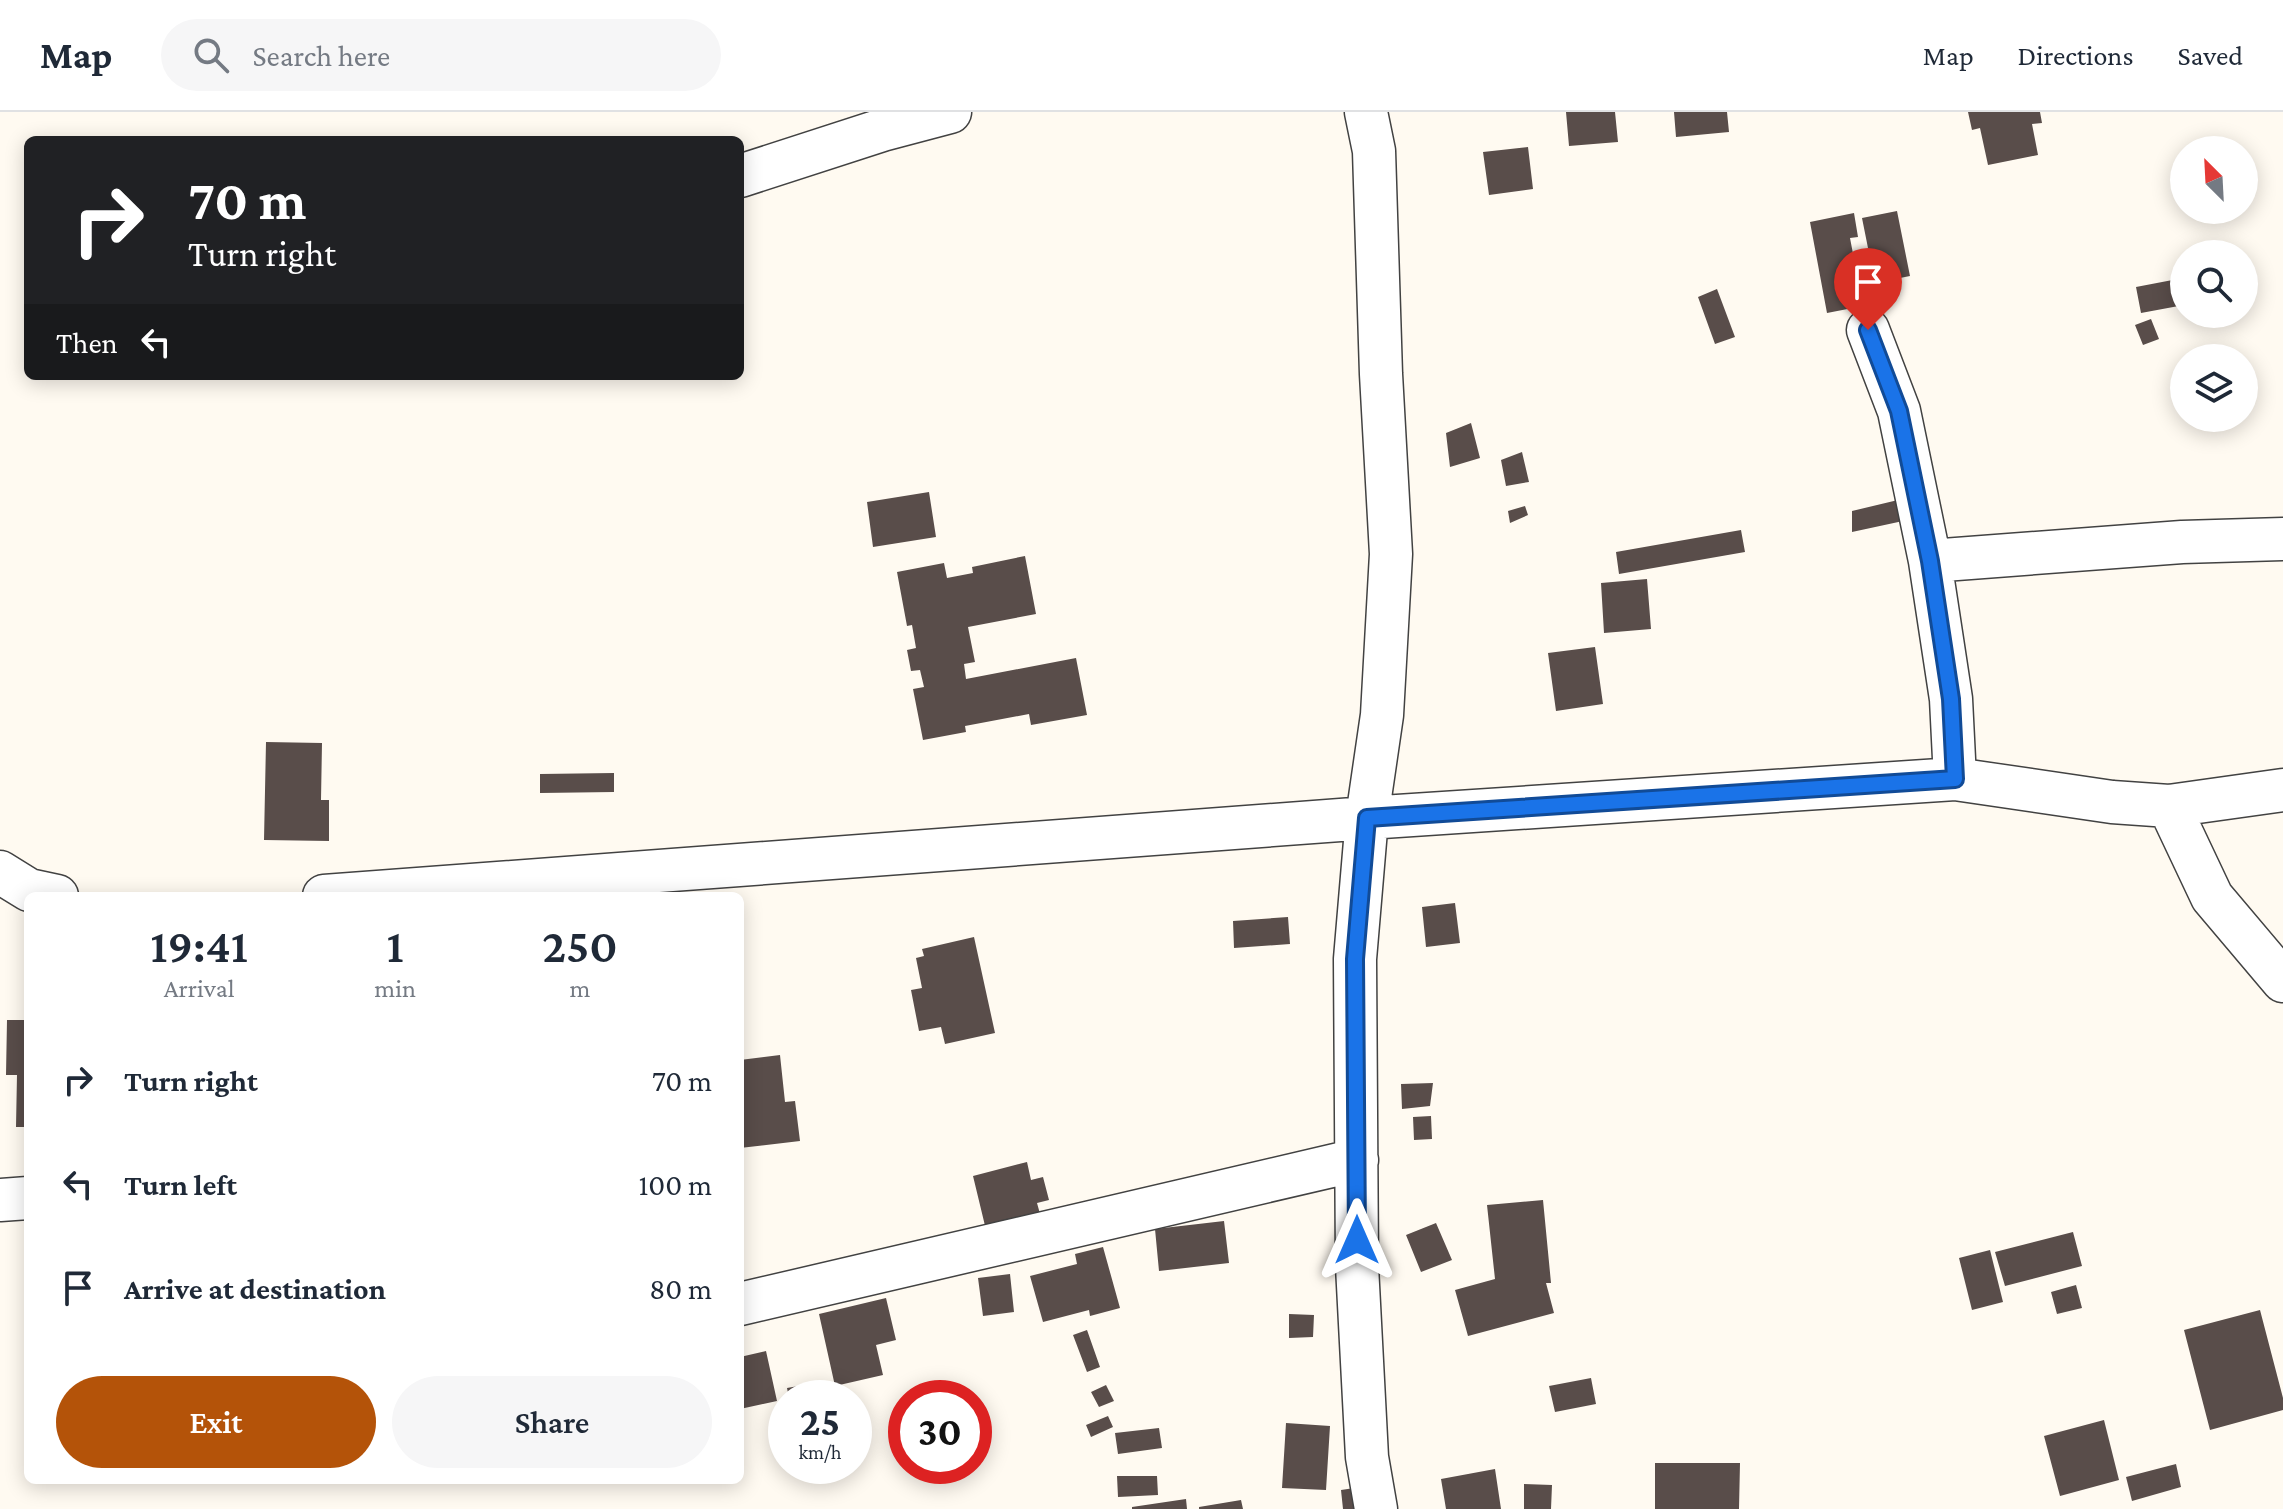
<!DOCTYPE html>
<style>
body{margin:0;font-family:"Crimson Pro",serif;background:#f6f6f7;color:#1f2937;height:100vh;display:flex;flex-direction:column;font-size:30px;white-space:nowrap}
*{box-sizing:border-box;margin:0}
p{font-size:26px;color:#747a83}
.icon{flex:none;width:44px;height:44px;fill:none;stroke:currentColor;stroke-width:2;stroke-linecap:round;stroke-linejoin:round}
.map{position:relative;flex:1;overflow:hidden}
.panel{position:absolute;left:24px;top:780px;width:720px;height:592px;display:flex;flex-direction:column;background:#fff;border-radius:12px;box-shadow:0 4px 20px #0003}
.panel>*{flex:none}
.guide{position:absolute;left:24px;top:24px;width:720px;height:244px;border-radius:12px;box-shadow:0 4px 20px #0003;background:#202124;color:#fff;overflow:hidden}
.needle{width:52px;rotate:336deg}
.fabs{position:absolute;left:2170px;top:24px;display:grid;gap:16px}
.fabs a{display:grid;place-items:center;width:88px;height:88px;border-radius:50%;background:#fff;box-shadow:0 4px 20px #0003;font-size:40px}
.speed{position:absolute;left:768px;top:1268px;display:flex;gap:16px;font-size:40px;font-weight:700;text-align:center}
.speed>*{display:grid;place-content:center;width:104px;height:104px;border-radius:50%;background:#fff;box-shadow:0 4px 20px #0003;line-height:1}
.speed small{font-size:20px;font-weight:400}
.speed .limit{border:12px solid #d22;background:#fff;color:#111}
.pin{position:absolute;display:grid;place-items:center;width:68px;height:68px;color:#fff;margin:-82px -34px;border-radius:50% 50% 50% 0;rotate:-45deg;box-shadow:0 0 8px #0007}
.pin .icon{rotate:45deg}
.me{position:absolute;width:88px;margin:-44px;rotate:0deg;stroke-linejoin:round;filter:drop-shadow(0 0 6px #0008)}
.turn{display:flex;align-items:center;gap:28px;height:168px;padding:0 32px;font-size:36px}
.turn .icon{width:104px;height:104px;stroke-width:2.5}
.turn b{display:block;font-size:56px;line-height:68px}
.then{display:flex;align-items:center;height:76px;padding:0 32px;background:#0003;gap:16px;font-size:30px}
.eta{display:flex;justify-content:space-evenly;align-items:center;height:136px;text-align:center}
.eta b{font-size:48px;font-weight:600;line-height:56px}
.cta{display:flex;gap:16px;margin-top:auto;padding:16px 32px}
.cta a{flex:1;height:92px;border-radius:48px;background:#b45309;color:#fff;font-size:32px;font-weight:600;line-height:92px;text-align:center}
.cta a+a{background:#f6f6f7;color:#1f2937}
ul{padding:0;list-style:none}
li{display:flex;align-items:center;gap:24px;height:104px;padding:0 32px}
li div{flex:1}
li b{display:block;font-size:30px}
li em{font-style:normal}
header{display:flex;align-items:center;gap:48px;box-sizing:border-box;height:112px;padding:0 40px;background:#fff;border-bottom:2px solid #e0e1e3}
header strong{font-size:38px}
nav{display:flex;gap:44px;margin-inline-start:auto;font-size:28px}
.search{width:560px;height:72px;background:#f6f6f7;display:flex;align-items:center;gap:20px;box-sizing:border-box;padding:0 28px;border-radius:44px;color:#747a83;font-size:30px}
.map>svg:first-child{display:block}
</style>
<header>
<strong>Map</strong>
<div class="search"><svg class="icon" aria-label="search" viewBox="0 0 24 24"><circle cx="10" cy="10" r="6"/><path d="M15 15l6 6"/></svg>Search here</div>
<nav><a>Map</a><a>Directions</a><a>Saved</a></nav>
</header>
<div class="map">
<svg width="2283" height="1397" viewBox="0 0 2283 1397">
<rect width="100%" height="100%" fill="#fffaf1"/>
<path fill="#594d4a" d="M1566 0H1615L1618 30 1569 34Z
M1674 0H1727L1729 20 1676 25Z
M1968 0H2040L2042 11 2032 12 2038 43 1988 53 1980 16 1972 18Z
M1528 35 1533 77 1489 83 1483 40Z
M1897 99 1910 164 1875 171 1862 106Z
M1854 101 1858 125 1850 126 1863 194 1827 201 1810 110Z
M2183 166 2184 193 2141 201 2136 175Z
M1717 177 1735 225 1715 232 1698 185Z
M2151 207 2159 227 2143 233 2135 213Z
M1471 311 1480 346 1450 355 1446 321Z
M1522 340 1529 370 1506 374 1501 348Z
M929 380 936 425 873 435 867 390Z
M1898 388 1903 409 1852 420V399Z
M1525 394 1528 403 1510 411 1508 399Z
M1741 418 1745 440 1619 462 1616 440Z
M1025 444 1036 502 968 515 975 550 964 552 966 567 1076 546 1087 603 1031 613 1029 602 965 614 966 620 923 628 913 577 924 575 920 558 911 559 907 538 916 536 912 513 907 514 897 460 944 451 947 466 973 461 972 455Z
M1647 467 1651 517 1604 521 1601 471Z
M1595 535 1603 592 1556 599 1548 541Z
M266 630 322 631 321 688H329V729L264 728Z
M614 661V680L540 681V662Z
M1455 791 1460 831 1426 835 1422 795Z
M1288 805 1290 832 1234 836 1233 809Z
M974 825 995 921 945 932 941 915 919 919 911 878 922 876 916 846 924 844 922 837Z
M7 908H28V1015H16L17 963H6Z
M780 943 785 990 795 989 800 1029 740 1036V948Z
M1433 971 1430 994 1402 997 1401 972Z
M1431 1004 1432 1027 1414 1028 1413 1005Z
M1027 1050 1031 1068 1043 1065 1049 1088 1037 1091 1042 1109 987 1122 973 1064Z
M1543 1088 1551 1171H1546L1554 1201 1468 1224 1455 1178 1495 1167 1487 1093Z
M1224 1109 1229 1151 1159 1159 1155 1117Z
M1436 1111 1452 1148 1421 1160 1406 1123Z
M2073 1120 2082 1154 2005 1174 1995 1140Z
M1103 1135 1120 1196 1090 1204 1089 1198 1043 1210 1030 1164 1077 1152 1075 1142Z
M1990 1138 2003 1190 1972 1198 1959 1146Z
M1010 1162 1014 1200 983 1204 978 1166Z
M2076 1173 2082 1196 2057 1202 2051 1180Z
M886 1186 896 1228 876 1233 883 1263 835 1274 819 1202Z
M2260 1198 2283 1286V1298L2210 1318 2184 1218Z
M1289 1202 1314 1203 1313 1225 1289 1226Z
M1087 1218 1100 1255 1087 1260 1073 1223Z
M766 1239 777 1289 740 1297V1245Z
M1591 1266 1596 1292 1555 1300 1549 1274Z
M804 1273 807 1286H789L787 1276Z
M1106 1273 1114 1289 1099 1295 1091 1280Z
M1108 1304 1113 1315 1091 1325 1086 1313Z
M2104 1308 2119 1368 2060 1384 2044 1324Z
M1286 1311 1330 1314 1326 1378 1282 1376Z
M1159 1316 1162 1336 1118 1342 1115 1321Z
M1655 1351H1740L1739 1397H1655Z
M2176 1352 2181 1375 2132 1389 2126 1365Z
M1495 1357 1501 1397H1446L1441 1367Z
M1117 1364H1157L1158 1383 1118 1385Z
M1524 1372 1552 1373 1551 1397H1524Z
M1361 1375 1364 1397H1343L1341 1378Z
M1186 1387 1187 1397H1132V1395Z
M1241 1388 1243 1397H1199V1395Z"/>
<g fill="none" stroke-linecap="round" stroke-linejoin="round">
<defs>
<path id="minor" d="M1366 0 1374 39 1381 262 1391 442 1382 603 1367 706 1355 847 1357 1154 1367 1345 1376 1397
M740 64 882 18 950 0
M1868 218 1899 299 1930 449
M1955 667 1951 587 1930 449 2182 430 2283 427
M2169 694 2212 785 2283 869
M0 760 29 778 57 784
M324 784 1367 706 1955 667 2112 690 2169 694 2283 678
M0 1088 28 1086
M740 1192 1357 1048"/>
</defs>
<use href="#minor" stroke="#424242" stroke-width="45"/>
<use href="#minor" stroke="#fff" stroke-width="42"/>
</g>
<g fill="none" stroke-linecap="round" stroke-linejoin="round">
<defs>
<path id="route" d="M1357 1128 1355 847 1367 706 1955 667 1951 587 1930 449 1899 299 1868 218"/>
</defs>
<use href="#route" stroke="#114b97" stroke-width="20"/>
<use href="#route" stroke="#1a73e8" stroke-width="14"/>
</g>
</svg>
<div class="fabs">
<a><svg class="needle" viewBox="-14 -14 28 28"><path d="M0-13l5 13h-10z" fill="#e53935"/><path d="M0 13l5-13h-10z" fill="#747a83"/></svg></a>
<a><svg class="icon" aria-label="search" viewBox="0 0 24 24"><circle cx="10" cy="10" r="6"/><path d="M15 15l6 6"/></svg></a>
<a><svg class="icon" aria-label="layers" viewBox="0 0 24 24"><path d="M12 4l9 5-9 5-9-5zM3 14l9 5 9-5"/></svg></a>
</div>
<div class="speed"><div>25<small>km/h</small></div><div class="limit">30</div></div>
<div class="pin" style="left:1868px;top:218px;background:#d93025"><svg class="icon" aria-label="arrive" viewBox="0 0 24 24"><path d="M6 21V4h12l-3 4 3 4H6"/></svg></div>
<svg class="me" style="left:1357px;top:1128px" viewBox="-20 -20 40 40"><path d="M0-17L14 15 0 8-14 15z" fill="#1a73e8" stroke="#fff" stroke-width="4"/></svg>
<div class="guide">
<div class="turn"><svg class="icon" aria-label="right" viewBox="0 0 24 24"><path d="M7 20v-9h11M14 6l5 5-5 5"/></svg><div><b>70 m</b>Turn right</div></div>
<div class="then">Then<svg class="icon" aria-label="left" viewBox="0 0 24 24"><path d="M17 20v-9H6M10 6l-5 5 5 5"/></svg></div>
</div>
<section class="panel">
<div class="eta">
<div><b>19:41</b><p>Arrival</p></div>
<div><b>1</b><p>min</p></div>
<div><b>250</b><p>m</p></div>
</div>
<ul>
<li><svg class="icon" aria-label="right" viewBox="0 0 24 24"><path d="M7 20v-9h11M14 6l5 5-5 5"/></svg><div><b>Turn right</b></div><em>70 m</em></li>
<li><svg class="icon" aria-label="left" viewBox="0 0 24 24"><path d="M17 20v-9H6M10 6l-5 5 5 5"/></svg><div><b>Turn left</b></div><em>100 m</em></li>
<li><svg class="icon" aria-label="arrive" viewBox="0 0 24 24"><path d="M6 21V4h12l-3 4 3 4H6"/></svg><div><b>Arrive at destination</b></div><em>80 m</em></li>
</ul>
<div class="cta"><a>Exit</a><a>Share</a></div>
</section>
</div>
